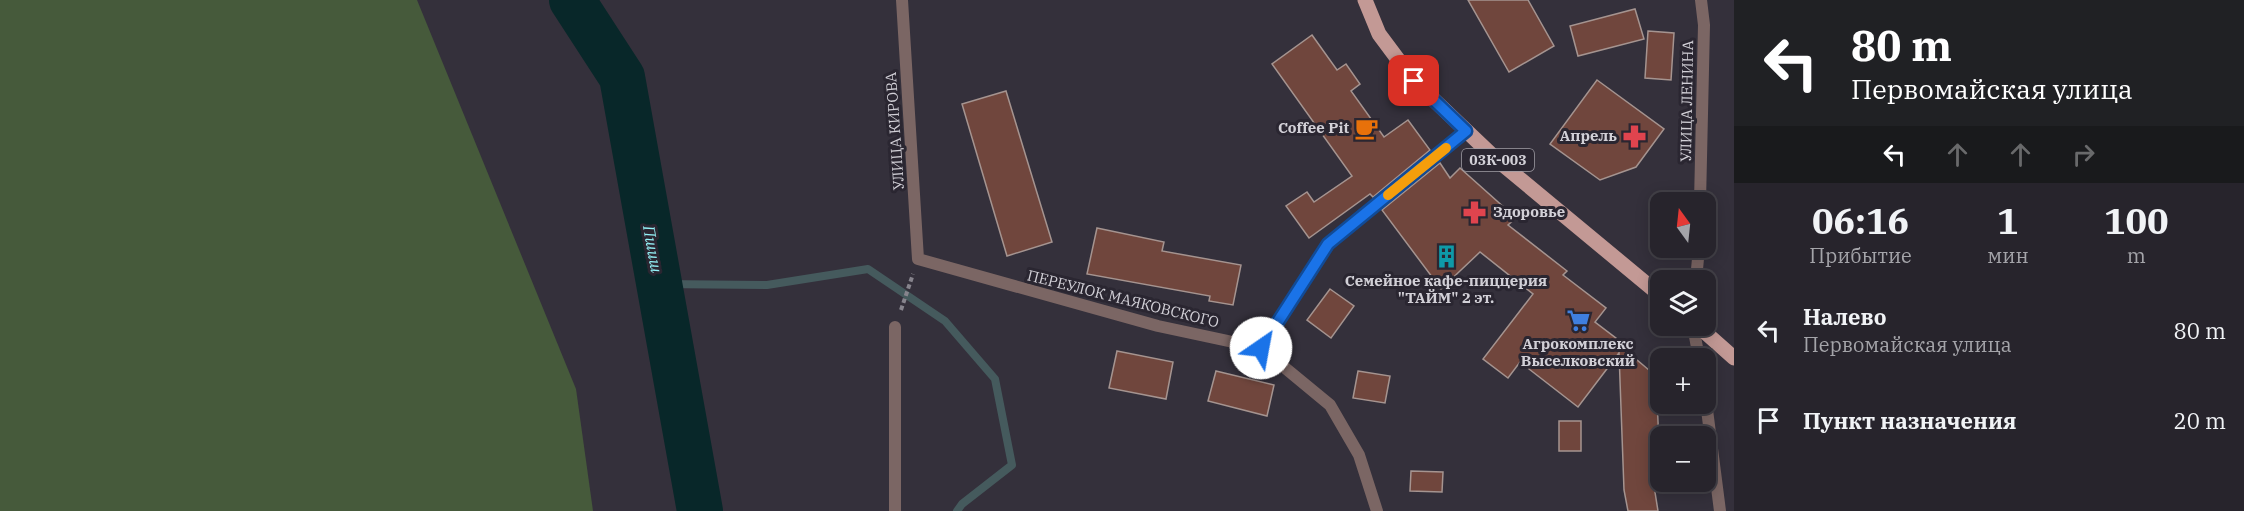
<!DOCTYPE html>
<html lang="ru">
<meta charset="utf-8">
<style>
body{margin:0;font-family:"IBM Plex Serif",serif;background:#2f2c34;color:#f1f3f6;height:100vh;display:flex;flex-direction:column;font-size:22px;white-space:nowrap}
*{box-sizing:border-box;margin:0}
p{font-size:20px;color:#a4a4a9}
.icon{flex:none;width:33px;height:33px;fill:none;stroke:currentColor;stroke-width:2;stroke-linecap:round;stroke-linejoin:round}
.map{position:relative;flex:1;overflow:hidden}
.side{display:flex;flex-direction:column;background:#27242c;width:510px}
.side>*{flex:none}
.guide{background:#202124;color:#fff;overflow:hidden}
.needle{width:39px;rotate:345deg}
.controls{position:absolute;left:1650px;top:192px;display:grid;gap:12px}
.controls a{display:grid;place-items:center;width:66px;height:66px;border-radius:12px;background:#27242c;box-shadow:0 3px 15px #0003,0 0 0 2px #434148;font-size:30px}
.pin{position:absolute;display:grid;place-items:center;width:51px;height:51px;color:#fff;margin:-26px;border-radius:12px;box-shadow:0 3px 9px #0006}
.me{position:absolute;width:66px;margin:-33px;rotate:33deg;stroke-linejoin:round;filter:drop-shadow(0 0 4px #0008)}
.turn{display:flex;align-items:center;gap:21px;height:126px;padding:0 18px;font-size:27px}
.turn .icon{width:78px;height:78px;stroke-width:2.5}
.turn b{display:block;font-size:42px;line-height:51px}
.lanes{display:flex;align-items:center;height:57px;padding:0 18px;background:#0003;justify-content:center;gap:30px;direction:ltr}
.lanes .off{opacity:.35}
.eta{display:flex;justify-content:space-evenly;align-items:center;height:102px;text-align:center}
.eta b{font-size:36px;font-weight:800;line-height:42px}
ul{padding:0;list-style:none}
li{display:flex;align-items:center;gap:18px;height:90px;padding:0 18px}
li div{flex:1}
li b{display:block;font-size:22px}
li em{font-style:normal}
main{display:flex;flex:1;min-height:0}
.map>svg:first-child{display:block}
</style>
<main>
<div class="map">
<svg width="1734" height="511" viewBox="0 0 1734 511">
<rect width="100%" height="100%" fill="#34303b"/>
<path fill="#465a3b" d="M0 0H417L576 389 593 511H0Z"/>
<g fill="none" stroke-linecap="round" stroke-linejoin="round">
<path stroke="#455a5d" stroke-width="8" d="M659 284 767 285 868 269 945 321 995 379 1012 465 962 504 957 511"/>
<path stroke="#082729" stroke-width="46" d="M572 0 622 77 700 511"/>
</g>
<path fill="#70463d" stroke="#a59490" stroke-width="1.5" d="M1468 0H1528L1554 46 1509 72Z
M1635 9 1644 39 1578 56 1570 26Z
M1648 31 1674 33 1671 80 1645 78Z
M1312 35 1337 70 1346 64 1360 84 1351 91 1384 137 1408 120 1430 150 1373 197 1370 194 1309 238 1286 206 1307 192 1314 202 1352 176 1272 64Z
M1597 80 1664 129 1636 167 1600 180 1550 144Z
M1006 91 1052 242 1007 256 962 104Z
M1440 163 1450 178 1460 168 1516 218 1508 225 1567 271 1563 275 1606 308 1595 322 1625 345 1623 348 1656 376 1660 467H1651L1658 511H1628L1624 490 1619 353 1578 407 1520 362 1508 378 1483 359 1533 294 1480 252 1441 289 1382 210Z
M1097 228 1164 242 1162 251 1241 265 1233 305 1209 301 1210 296 1087 274Z
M1330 289 1354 306 1331 338 1307 320Z
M1117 351 1173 362 1166 399 1109 388Z
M1216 371 1274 385 1267 416 1208 401Z
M1358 371 1390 376 1385 403 1353 398Z
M1559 421H1581V451H1559Z
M1411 471 1443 472 1442 492 1410 491Z"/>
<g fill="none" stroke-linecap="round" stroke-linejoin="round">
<path stroke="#87848d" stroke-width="4" stroke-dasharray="4.5 3" stroke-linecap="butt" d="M901 310 913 274"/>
<path stroke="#7b6664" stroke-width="12" d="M902 0 918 259 1158 326 1261 348 1330 405 1359 455 1377 511
M1700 202 1704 25 1701 0
M1696 280 1699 248
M1693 326 1699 358
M895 327V511
M1261 348 1327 245 1466 131
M1706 402 1720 511"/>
<path stroke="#c39995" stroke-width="15" d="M1365 0 1379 34 1414 81 1496 159 1660 295
M1698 326 1734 358"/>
</g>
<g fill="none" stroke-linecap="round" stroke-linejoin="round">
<defs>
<path id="route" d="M1261 348 1328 244 1466 131 1414 81"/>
</defs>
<use href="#route" stroke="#114b97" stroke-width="15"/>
<use href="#route" stroke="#1a73e8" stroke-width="10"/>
<path stroke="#f59e0b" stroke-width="10" d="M1388 195 1446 148"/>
</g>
<defs>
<symbol id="cafe-bare" viewBox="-9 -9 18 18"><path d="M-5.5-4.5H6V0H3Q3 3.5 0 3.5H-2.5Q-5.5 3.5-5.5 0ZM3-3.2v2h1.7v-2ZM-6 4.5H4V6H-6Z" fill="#e8710a" stroke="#2a2631" stroke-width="2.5" paint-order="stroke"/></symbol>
<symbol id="pharmacy-bare" viewBox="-9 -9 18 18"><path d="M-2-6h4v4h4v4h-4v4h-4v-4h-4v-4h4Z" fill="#e0444e" stroke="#2a2631" stroke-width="2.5" paint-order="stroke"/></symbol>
<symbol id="building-bare" viewBox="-9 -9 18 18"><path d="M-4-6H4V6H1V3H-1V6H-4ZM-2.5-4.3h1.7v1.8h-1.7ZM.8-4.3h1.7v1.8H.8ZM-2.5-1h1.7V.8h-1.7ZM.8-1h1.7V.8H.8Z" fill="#0f9aa8" stroke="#2a2631" stroke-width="2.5" paint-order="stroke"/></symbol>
<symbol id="supermarket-bare" viewBox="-9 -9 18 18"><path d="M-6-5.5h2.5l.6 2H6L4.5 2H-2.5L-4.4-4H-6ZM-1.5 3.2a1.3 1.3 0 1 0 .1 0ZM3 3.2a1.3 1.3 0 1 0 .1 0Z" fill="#3f7fe0" stroke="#2a2631" stroke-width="2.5" paint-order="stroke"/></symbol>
</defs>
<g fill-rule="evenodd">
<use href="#cafe-bare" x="1350" y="112" width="33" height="33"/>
<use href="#pharmacy-bare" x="1618" y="120" width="33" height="33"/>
<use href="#pharmacy-bare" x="1458" y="196" width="33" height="33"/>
<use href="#building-bare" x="1430" y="240" width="33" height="33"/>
<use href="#supermarket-bare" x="1562" y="304" width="33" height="33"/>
</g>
<g text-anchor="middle" stroke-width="6" stroke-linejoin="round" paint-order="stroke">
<rect fill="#2a2631" stroke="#a09da5" stroke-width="1.5" x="1462" y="149" width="72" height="22" rx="4.5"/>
<g font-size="14" font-weight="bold" fill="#d2d0d7">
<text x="1498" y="165">03К-003</text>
</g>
<g font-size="15" fill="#d2d0d7" stroke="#2a2631">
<text transform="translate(1687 101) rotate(-89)" y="5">УЛИЦА ЛЕНИНА</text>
<text transform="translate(895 131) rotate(-94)" y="5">УЛИЦА КИРОВА</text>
<text transform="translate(1123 299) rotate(14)" y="5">ПЕРЕУЛОК МАЯКОВСКОГО</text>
</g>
<g font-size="15" font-weight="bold" fill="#d2d0d7" stroke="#2a2631" text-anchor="end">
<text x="1349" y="133">Coffee Pit</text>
<text x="1617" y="141">Апрель</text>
<text x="1493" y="217" text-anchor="start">Здоровье</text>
<text x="1446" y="286" text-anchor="middle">Семейное кафе-пиццерия<tspan x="1446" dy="17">"ТАЙМ" 2 эт.</tspan></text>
<text x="1578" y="349" text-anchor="middle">Агрокомплекс<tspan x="1578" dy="17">Выселковский</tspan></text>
</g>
<g font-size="16" font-style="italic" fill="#94f3f8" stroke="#2a2631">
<text transform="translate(653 249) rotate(80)" y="6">Пшиш</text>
</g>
</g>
</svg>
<div class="controls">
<a><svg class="needle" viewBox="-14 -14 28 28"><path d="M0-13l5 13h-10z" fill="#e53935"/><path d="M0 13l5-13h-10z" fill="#a4a4a9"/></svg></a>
<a><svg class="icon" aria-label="layers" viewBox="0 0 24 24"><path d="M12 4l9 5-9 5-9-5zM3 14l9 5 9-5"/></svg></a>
<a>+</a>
<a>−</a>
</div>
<div class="pin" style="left:1414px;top:81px;background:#d93025"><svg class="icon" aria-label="arrive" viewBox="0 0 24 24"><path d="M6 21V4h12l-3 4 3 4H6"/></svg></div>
<svg class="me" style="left:1261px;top:348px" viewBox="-20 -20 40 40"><circle r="19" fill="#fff"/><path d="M0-13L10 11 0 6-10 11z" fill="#1a73e8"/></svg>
</div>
<section class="side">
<div class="guide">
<div class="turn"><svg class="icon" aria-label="left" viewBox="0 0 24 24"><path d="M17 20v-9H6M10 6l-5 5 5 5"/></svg><div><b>80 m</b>Первомайская улица</div></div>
<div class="lanes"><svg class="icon" aria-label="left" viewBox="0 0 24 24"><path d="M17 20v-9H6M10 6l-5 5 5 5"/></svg><svg class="icon off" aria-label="ahead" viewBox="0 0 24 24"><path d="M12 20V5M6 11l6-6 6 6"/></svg><svg class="icon off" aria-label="ahead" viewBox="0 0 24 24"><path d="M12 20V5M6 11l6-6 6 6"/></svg><svg class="icon off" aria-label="right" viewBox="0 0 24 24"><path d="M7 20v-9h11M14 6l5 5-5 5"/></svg></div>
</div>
<div class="eta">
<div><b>06:16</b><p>Прибытие</p></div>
<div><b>1</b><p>мин</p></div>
<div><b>100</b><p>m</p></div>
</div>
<ul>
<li><svg class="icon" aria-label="left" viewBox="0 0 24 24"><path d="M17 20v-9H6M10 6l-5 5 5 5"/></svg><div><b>Налево</b><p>Первомайская улица</p></div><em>80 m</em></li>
<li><svg class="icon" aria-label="arrive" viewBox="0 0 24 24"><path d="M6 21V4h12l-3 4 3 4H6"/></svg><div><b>Пункт назначения</b></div><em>20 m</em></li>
</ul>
</section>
</main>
